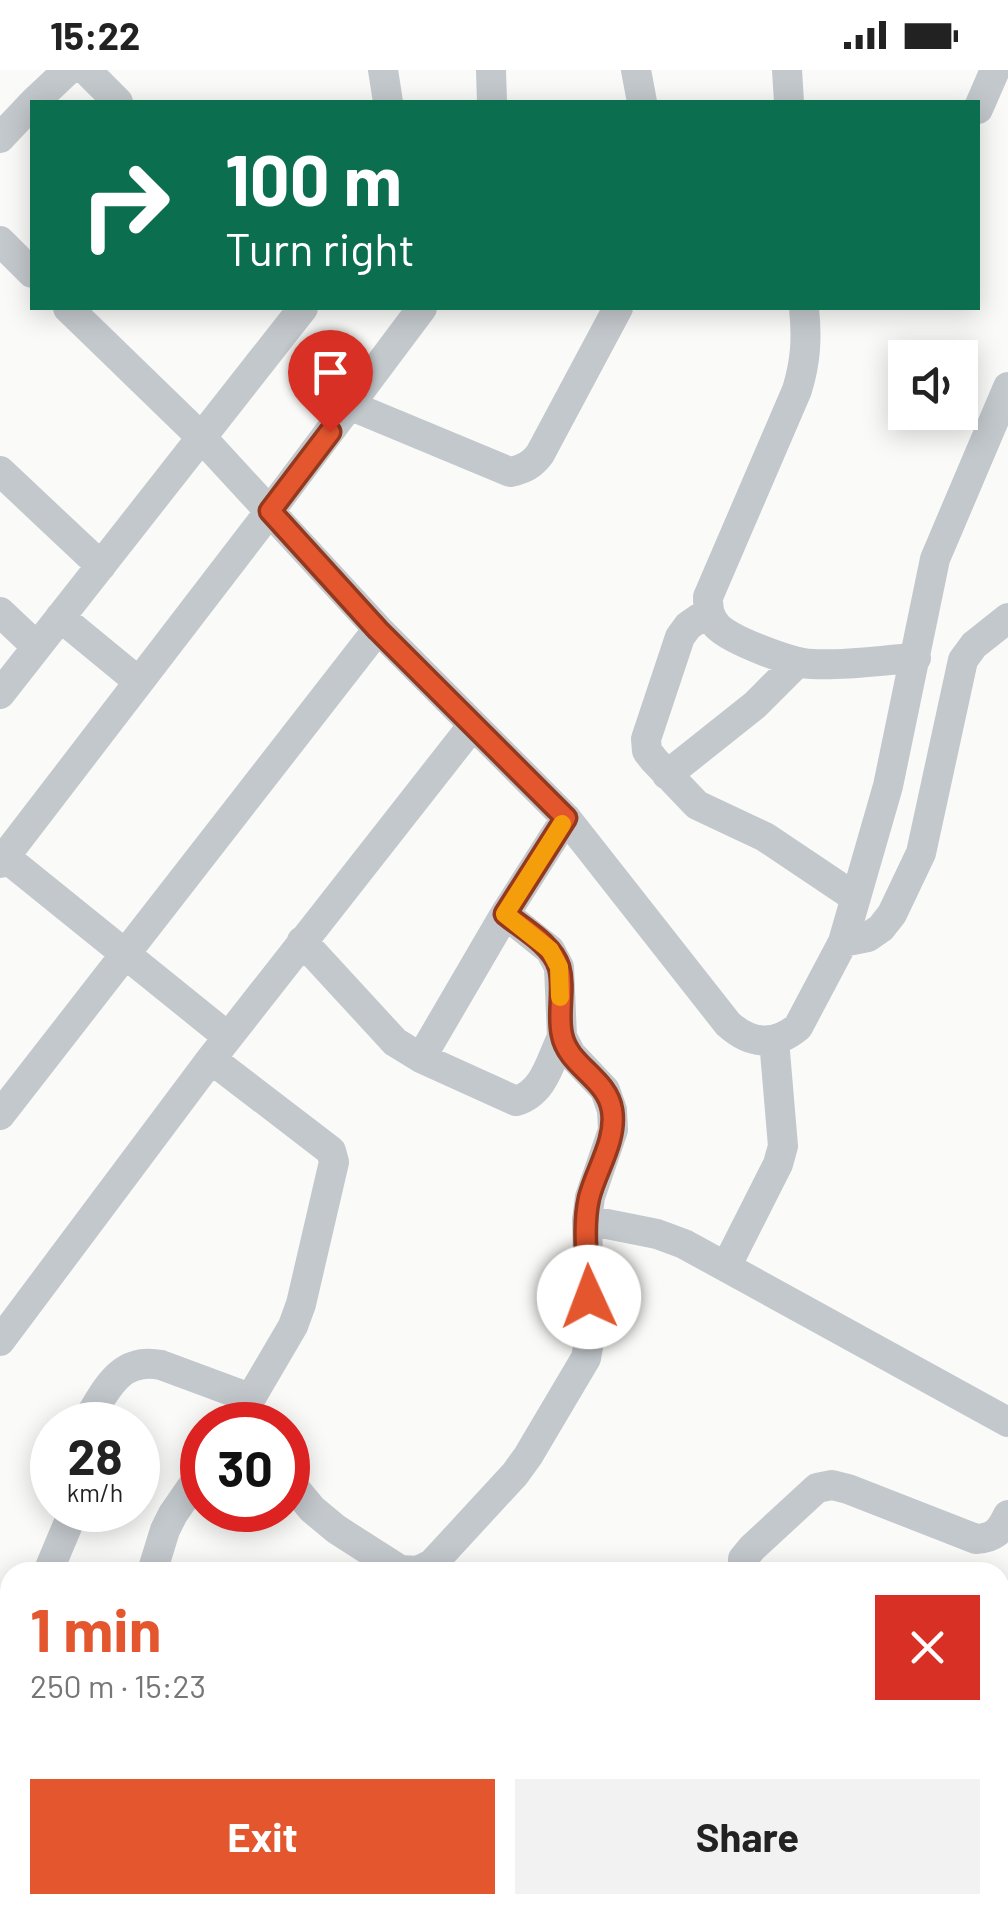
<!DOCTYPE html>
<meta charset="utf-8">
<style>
body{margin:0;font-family:Barlow,sans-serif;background:#f2f2f2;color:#222;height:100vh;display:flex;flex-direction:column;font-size:38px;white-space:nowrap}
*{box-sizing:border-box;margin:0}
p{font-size:32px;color:#767676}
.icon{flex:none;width:55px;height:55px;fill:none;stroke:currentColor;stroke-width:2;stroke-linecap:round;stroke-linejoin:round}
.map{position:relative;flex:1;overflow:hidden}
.panel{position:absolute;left:0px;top:1492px;width:1010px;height:352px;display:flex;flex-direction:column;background:#fff;border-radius:30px 30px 0 0;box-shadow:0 5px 25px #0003}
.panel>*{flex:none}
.top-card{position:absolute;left:30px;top:30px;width:950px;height:210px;border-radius:0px;box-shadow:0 5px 25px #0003;background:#0b6e4f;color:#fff;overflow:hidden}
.tools{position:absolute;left:888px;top:270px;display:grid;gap:20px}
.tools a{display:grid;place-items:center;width:90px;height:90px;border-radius:0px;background:#fff;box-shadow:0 5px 25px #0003;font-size:50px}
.speed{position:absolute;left:30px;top:1332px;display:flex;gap:20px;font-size:50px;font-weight:700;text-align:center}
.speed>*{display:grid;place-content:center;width:130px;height:130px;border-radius:50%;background:#fff;box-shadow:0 5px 25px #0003;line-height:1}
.speed small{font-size:25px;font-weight:400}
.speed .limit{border:15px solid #d22;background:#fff;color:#111}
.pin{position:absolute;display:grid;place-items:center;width:85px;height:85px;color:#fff;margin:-102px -42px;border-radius:50% 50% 50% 0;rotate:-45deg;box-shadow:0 0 10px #0007}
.pin .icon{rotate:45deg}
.me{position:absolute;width:110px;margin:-55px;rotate:358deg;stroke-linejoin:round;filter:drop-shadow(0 0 8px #0008)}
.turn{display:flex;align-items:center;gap:35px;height:210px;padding:0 30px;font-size:45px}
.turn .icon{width:130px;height:130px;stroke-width:2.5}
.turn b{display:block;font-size:70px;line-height:85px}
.round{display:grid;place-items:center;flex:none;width:105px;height:105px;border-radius:0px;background:#f2f2f2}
.overview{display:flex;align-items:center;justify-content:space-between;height:170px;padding:0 30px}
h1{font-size:60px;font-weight:700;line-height:75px;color:#e4572e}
.button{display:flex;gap:20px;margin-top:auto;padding:20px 30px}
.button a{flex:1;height:115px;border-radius:0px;background:#e4572e;color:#fff;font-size:40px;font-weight:700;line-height:115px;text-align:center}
.button a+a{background:#f2f2f2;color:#222}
.status{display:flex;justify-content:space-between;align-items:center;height:70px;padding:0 50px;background:#fff;direction:ltr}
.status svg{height:28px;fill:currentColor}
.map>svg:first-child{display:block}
</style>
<div class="status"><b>15:22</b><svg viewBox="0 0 49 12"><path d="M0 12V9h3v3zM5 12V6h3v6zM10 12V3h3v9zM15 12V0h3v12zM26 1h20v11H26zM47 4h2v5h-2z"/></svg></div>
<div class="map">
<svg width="1008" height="1843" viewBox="0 0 1008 1843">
<rect width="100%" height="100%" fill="#fafaf8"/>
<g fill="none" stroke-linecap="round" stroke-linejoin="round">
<path stroke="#c3c8cc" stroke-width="30" d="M86 0 118 32
M383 0 388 32
M491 0 492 32
M636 0 642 32
M787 0 789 32
M34 32 68 0
M978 39 995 0
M0 68 32 34
M0 171 32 203
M68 238 202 368 378 559 566 748 728 954C750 974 774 977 798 957L843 872 888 716 935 489 1008 317
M804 238C807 267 806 291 797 320L708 527C708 538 709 547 717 556 732 571 791 593 812 594 846 596 882 590 916 588
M349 335 510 402C524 399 532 395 540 384L618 238
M0 401 101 496
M0 542 37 577
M708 542 688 556 680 567 646 669 647 681 654 690 697 735 765 767 856 828
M60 547 139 612
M0 624 303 238
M667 705 755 635 797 593
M0 783 228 967
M0 793 270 441 422 238
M302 871 395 972 421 988 516 1031C544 1023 550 992 562 967
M843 872 868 867 881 858 892 844 921 783 963 590 974 575 1008 548
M421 988 505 844 566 748
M211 989 331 1081 334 1092 301 1234 293 1256 235 1355
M0 1045 378 559
M587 1150 657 1164 684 1174 1008 1352
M726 1197 778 1094 783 1076 774 970
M0 1271 211 989 473 655
M84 1355C105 1324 117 1286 161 1295L250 1328
M288 1410 312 1439 336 1459 400 1500 418 1501 432 1494 515 1404 528 1386 586 1288 590 1266 587 1150 590 1127 613 1060 612 1040 605 1020 571 984 562 967 559 897 550 880 505 844
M48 1502 74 1440
M152 1502 165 1460 173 1444 202 1402
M743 1502V1489L752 1478 817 1418 832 1415 848 1419 976 1469C994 1468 1000 1462 1008 1445
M0 1612 10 1589
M1000 1717 1008 1721
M87 1835 88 1843
M313 1843 314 1835
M724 1843 728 1835"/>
</g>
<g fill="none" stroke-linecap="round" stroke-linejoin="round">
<defs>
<path id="route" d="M330 362 270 441 378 560 566 748 505 844C522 858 552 874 559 897 565 918 557 944 562 965 568 996 607 1008 612 1040 617 1070 596 1100 589 1128 582 1159 588 1195 589 1227"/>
</defs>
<use href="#route" stroke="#94391e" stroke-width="25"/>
<use href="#route" stroke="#e4572e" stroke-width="18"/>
<path stroke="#f59e0b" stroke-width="18" d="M560 927 559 897 550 880 505 844 562 754"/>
</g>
</svg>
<div class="tools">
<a><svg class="icon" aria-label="sound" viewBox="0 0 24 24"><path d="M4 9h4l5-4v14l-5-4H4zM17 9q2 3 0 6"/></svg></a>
</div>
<div class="speed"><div>28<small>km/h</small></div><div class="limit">30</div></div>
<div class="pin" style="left:330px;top:362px;background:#d93025"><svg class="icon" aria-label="arrive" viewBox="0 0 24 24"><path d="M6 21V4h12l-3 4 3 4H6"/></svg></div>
<svg class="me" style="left:589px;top:1227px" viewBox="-20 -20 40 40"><circle r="19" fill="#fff"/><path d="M0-13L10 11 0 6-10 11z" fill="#e4572e"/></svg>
<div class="top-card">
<div class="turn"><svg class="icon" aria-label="right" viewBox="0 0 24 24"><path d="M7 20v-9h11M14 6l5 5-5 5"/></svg><div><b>100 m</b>Turn right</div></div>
</div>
<section class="panel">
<div class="overview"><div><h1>1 min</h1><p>250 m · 15:23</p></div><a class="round" style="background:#d93025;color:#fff"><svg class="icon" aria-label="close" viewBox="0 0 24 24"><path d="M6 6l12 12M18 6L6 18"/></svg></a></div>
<div class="button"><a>Exit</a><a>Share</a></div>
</section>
</div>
